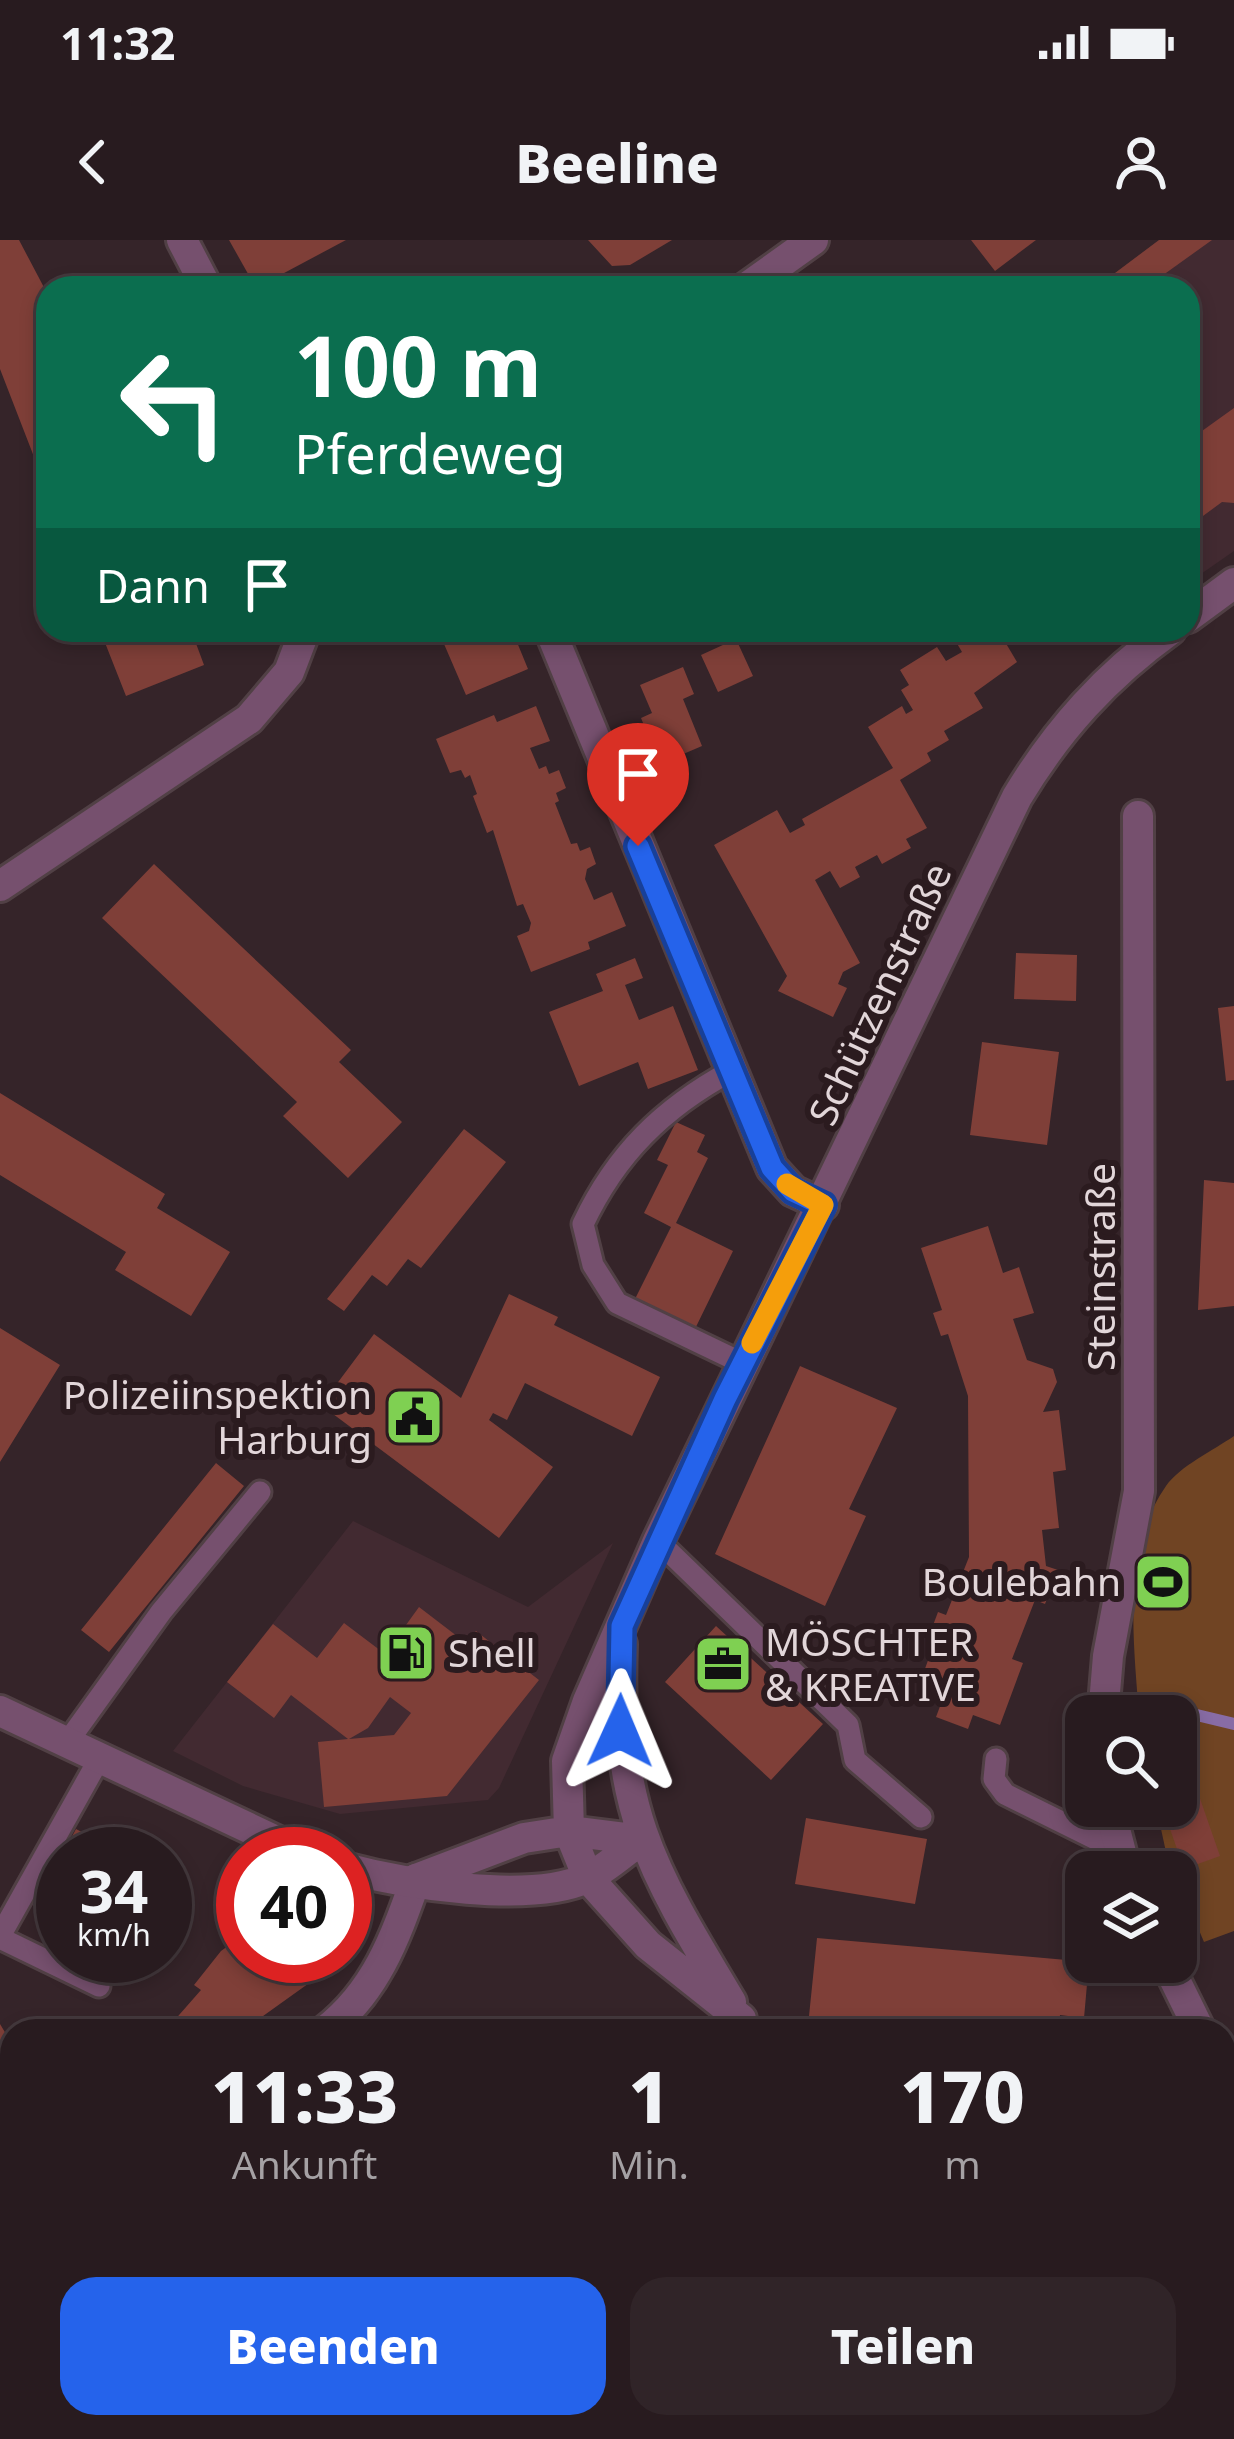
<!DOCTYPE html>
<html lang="de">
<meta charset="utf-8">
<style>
body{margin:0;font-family:"Noto Sans",sans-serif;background:#302428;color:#f1f3f6;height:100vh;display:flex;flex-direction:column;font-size:45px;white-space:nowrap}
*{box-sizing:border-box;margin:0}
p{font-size:39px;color:#a5a1a4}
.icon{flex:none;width:66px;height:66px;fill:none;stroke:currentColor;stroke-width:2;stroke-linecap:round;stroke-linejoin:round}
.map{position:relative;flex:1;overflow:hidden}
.drawer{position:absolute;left:0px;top:1779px;width:1236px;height:420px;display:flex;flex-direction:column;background:#281b1f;border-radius:36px 36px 0 0;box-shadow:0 6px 18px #0003,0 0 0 3px #44393d}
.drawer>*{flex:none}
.hud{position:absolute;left:36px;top:36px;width:1164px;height:366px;border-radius:36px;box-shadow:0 6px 18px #0003,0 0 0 3px #44393d;background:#0b6e4f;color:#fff;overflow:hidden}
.tools{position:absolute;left:1065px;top:1455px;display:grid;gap:24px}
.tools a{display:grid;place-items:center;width:132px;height:132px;border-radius:24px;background:#281b1f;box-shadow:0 6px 18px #0003,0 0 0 3px #44393d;font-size:60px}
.speed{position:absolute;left:36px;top:1587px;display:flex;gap:24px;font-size:60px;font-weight:700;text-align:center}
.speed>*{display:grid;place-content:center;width:156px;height:156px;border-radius:50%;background:#281b1f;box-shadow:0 6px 18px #0003,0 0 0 3px #44393d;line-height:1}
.speed small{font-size:30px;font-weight:400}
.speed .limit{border:18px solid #d22;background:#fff;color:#111}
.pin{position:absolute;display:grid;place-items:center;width:102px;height:102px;color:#fff;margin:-123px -51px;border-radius:50% 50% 50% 0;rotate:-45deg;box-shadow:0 0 12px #0007}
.pin .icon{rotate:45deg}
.me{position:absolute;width:132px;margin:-66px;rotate:1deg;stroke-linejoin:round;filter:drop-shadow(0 0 9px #0008)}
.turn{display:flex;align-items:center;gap:42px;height:252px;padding:0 60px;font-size:54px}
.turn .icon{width:156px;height:156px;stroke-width:2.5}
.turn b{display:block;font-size:84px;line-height:102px}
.then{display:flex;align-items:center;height:114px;padding:0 60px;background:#0003;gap:24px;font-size:45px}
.eta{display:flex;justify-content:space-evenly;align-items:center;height:204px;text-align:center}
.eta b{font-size:72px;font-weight:800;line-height:84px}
.action{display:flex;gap:24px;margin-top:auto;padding:24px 60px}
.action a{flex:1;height:138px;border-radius:36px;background:#2563eb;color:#fff;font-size:48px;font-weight:800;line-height:138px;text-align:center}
.action a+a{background:#302428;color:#f1f3f6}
.status{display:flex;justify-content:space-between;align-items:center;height:84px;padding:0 60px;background:#281b1f;direction:ltr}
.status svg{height:33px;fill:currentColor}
header{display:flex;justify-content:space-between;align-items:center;height:156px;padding:0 60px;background:#281b1f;font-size:54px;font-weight:800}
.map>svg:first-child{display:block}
</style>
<div class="status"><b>11:32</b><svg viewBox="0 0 49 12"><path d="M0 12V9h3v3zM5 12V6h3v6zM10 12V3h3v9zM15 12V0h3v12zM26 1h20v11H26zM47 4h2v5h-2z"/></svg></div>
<header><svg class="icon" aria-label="back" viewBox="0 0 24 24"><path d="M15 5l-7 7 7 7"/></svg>Beeline<svg class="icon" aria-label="person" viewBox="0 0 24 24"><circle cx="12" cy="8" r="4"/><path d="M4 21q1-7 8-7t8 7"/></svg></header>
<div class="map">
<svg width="1234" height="2199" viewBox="0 0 1234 2199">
<rect width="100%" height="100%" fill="#352429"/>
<path fill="#422a31" d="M1207 0H1234V311L1188 343V48H1142Z
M353 1281 528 1367 613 1303 499 1548 488 1560 340 1574 243 1546 173 1511Z
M1224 1891H1234V2199H1008L1001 2187H1224Z"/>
<path fill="#704423" d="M1234 1196V1691L1204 1702 1166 1612 1156 1566H1176V1476H1139C1134 1404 1121 1309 1166 1246 1180 1226 1214 1210 1234 1196Z"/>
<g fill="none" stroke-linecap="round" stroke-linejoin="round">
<path stroke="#886ca5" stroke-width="12" d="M1168 1476 1180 1471 1234 1484"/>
</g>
<path fill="#7f3f38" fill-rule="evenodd" d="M0 0H19L48 55V253L0 129Z
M229 0H346L256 48Z
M588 0H672L630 25 612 26Z
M971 0H1036L995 31Z
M1159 0H1212L1145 48H1126L1115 33Z
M1234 168V263L1222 262 1188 287V201Z
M100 390H191L204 425 126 456Z
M438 390H512L528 429 466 455Z
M949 390H998L1017 422 974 453 983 468 944 491 949 500 927 513 931 521 900 540 927 588 906 599 911 608 882 624 877 615 855 627 860 637 840 648 830 631 815 640 860 723 843 732 838 744 847 748 833 777 778 751 787 736 714 605 777 570 790 593 805 585 802 579 893 528 868 487 902 466 906 474 913 470 901 450 909 445 900 430 937 407 946 421 962 412Z
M736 399 753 436 718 452 701 415Z
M683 427 694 454 683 459 702 506 660 524 641 478 652 473 640 445Z
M536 466 550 501 530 508 539 529 546 526 549 534 559 530 566 548 556 553 559 561 555 563 571 604 577 603 580 611 590 607 596 624 587 629 585 639 594 660 612 652 626 686 588 702 590 709 531 732 517 696 529 691 531 683 523 664 517 666 493 590 487 593 473 556 477 554 470 535 465 538 461 530 450 533 436 499 494 475 497 482Z
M154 624 351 810 339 822 402 882 348 938 283 876 297 862 102 678Z
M1016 713 1077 715 1076 761 1014 759Z
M635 718 643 738 625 745 639 780 673 766 698 830 648 849 638 822 579 846 549 772 603 751 596 734Z
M1234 766V840L1226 841 1218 768Z
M982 802 1059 812 1047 905 970 895Z
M0 853 165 954 157 968 230 1012 191 1076 115 1030 126 1012 0 935Z
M676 882 705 895 697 912 708 918 676 983 733 1011 693 1093 633 1063 671 987 644 973 668 925 657 920Z
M464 889 506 922 421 1028 408 1019 387 1046 372 1035 344 1071 327 1059Z
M1204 940 1234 943V1066L1198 1070Z
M988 986 1003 1033 1019 1027 1034 1073 1013 1079 1027 1120 1053 1129 1057 1142 1043 1172 1059 1170 1066 1230 1053 1232 1059 1288 1042 1290 1046 1326 1058 1330 1045 1364 1035 1360 1012 1419 1023 1423 1000 1485 973 1475 968 1489 936 1477 942 1461 917 1451 936 1398 929 1396 938 1372 946 1375 969 1317 968 1156 948 1094 941 1096 933 1073 942 1070 921 1008Z
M509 1054 558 1077 554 1085 660 1137 632 1196 525 1143 507 1180 493 1173 489 1180 553 1227 499 1298 321 1165 374 1094 461 1158Z
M0 1088 60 1125 0 1222Z
M800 1126 897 1168 849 1269 866 1276 825 1366 715 1314Z
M216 1223 244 1246 109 1412 81 1390Z
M419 1367 466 1403 476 1391 539 1440 447 1556 324 1567 318 1502 348 1499 291 1455 274 1478 227 1442 273 1384 317 1418 344 1383 385 1414ZM390 1457 411 1473 394 1495 349 1499 368 1488Z
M716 1386 823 1484 771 1540 665 1442Z
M1197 1550 1220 1616 1184 1629 1162 1566H1176V1558Z
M806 1578 927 1599 915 1664 795 1644Z
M76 1589 124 1614H63V1675L37 1661Z
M165 1636 188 1648 165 1691Z
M243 1695V1716H302L297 1720 312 1741 242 1791 229 1786 222 1791H165L201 1750 194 1745 221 1711Z
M817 1698 1089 1722 1084 1778 1060 1775 1058 1791H990L991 1784 901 1776V1785L809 1776Z
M0 1784 12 1804V1939L5 1943 0 1935Z
M12 2144V2187H56L65 2199H0V2154Z
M440 2187H538L552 2196 459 2199Z
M631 2187H683L703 2199H635L627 2194Z
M736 2187H827L822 2199H743L747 2192Z"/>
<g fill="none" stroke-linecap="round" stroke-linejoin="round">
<defs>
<path id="service" d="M731 831C663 868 616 914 583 984L593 1025 617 1063 742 1123
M658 1301 848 1485 855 1520 921 1577
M66 1504 161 1372 260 1252
M996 1519 994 1539 1005 1554 1118 1610
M0 1696 98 1521
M0 1698 99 1746
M1224 2174 1234 2190"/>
<path id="minor" d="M182 0 207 48
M746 48 813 0
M550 390 772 928 793 951 823 965
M0 646 249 479 289 432 305 390
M1103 1476 1108 1416 1139 1251 1138 576
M1109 1566 1126 1632
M1166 1722 1200 1791
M325 1791C376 1752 395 1698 416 1639
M1224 1839 1234 1860
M1224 1891H1234
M0 2037 12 2028
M608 2199 615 2187"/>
<path id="tertiary" d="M1188 377 1234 343
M621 1404C615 1570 648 1624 731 1762
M0 1471 304 1614
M345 1628C404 1644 531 1664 587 1638 606 1629 624 1612 641 1600
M416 1639 524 1598 569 1591 641 1600
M741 1779 648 1705 588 1638 569 1591 567 1521 588 1461 658 1301 1017 557C1058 489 1106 436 1170 390
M1001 2187 1008 2199"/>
</defs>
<use href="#service" stroke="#514045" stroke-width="27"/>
<use href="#minor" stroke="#514045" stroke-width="36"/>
<use href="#tertiary" stroke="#514045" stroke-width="36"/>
<use href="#service" stroke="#76506e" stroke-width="21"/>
<use href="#minor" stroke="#76506e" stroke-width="30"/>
<use href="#tertiary" stroke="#76506e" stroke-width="30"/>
</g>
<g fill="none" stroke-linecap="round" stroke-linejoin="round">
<defs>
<path id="route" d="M620 1491 622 1386 725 1159 823 965 793 951 772 928 638 606"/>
</defs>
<use href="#route" stroke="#184099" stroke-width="30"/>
<use href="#route" stroke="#2563eb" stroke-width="21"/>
<path stroke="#f59e0b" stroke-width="21" d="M752 1103 823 965 787 944"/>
</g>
<defs>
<symbol id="civic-square" viewBox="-11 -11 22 22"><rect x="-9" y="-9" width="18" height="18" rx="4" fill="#7fd052" stroke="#2b1b1f"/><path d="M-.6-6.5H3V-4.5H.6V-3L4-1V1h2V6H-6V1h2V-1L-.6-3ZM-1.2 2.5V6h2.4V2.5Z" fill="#111"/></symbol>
<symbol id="stadium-square" viewBox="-11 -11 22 22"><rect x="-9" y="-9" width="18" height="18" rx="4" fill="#7fd052" stroke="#2b1b1f"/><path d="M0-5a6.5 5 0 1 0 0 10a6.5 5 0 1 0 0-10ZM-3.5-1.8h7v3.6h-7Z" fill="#111"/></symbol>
<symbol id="fuel-square" viewBox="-11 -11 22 22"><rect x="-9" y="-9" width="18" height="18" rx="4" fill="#7fd052" stroke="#2b1b1f"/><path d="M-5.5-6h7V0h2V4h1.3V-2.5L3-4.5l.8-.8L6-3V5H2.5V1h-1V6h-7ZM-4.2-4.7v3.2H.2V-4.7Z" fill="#111"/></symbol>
<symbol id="office-square" viewBox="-11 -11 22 22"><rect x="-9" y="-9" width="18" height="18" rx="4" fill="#7fd052" stroke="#2b1b1f"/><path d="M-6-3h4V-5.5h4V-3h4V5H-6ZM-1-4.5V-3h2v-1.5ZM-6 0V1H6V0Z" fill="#111"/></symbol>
</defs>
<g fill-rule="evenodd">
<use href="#civic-square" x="381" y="1144" width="66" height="66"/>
<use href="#stadium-square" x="1130" y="1309" width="66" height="66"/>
<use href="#fuel-square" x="373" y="1380" width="66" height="66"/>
<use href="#office-square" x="690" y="1391" width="66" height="66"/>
</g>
<g text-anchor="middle" stroke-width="12" stroke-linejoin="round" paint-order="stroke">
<g font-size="39" fill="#e2d6d9" stroke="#2b1b1f">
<text transform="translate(880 754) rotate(-65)" y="14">Schützenstraße</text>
<text transform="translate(1101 1027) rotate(-90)" y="14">Steinstraße</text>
</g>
<g font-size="39" fill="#e2d6d9" stroke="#2b1b1f" text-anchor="end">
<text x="372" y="1169">Polizeiinspektion<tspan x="372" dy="45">Harburg</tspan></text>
<text x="1121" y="1356">Boulebahn</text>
<text x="765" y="1416" text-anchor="start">MÖSCHTER<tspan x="765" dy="45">&amp; KREATIVE</tspan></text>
<text x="448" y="1427" text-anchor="start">Shell</text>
</g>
</g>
</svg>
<div class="tools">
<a><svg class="icon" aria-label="search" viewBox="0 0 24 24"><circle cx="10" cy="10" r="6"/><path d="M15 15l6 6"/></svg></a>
<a><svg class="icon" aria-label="layers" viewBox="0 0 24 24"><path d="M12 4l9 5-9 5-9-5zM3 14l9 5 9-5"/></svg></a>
</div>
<div class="speed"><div>34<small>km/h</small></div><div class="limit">40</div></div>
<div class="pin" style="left:638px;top:606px;background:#d93025"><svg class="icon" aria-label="arrive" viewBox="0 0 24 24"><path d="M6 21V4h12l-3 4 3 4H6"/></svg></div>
<svg class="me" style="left:620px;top:1491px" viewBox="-20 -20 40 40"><path d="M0-17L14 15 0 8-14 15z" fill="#2563eb" stroke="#fff" stroke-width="4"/></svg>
<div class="hud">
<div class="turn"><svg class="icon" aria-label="left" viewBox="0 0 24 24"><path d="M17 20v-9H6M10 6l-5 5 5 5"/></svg><div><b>100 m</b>Pferdeweg</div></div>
<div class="then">Dann<svg class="icon" aria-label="arrive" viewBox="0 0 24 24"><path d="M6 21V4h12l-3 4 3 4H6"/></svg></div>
</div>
<section class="drawer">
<div class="eta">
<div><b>11:33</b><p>Ankunft</p></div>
<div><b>1</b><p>Min.</p></div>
<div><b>170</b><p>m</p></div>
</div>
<div class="action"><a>Beenden</a><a>Teilen</a></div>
</section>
</div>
